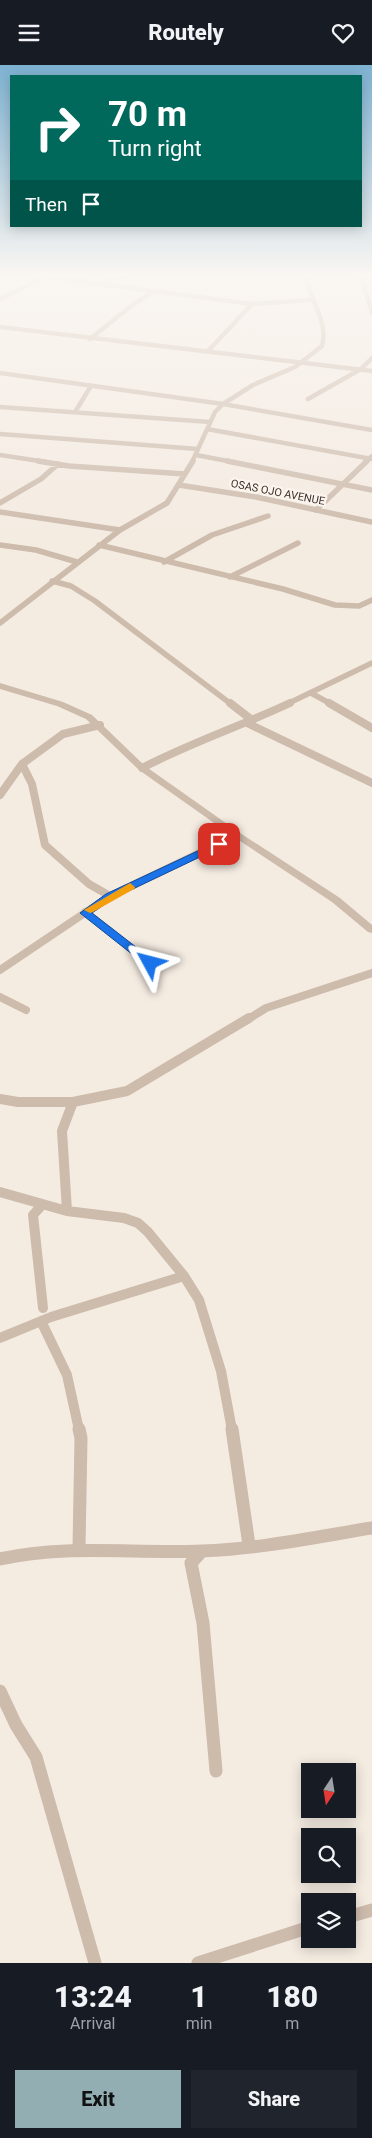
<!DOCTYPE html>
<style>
body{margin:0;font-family:Roboto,sans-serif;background:#20242c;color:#f1f3f6;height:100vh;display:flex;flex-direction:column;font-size:19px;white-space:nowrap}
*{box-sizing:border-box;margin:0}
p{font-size:16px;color:#9ea1a6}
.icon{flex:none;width:28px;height:28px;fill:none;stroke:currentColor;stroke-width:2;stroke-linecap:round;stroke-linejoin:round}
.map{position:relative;height:1898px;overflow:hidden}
.details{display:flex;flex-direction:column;background:#171b24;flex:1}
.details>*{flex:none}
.top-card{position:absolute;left:10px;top:10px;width:352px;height:152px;border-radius:0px;box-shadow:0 2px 12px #0003;background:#00695c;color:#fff;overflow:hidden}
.needle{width:32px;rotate:192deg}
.fabs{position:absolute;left:301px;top:1698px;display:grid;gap:10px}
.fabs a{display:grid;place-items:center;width:55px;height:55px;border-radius:0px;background:#171b24;box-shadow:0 2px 12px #0003;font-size:25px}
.pin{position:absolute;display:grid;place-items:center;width:42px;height:42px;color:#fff;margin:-21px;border-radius:10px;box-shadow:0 2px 8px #0006}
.me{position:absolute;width:55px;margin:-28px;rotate:308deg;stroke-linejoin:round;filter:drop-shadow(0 0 4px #0008)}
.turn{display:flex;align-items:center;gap:18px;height:105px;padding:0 15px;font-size:22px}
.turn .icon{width:65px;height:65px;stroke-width:2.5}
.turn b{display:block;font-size:35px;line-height:42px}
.then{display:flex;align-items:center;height:48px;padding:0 15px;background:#0003;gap:10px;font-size:19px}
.eta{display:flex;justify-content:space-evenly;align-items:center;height:85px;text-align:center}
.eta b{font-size:30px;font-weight:800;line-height:35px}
.primary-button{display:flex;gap:10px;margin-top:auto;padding:10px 15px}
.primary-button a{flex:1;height:58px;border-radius:0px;background:#92aeb2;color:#111;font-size:20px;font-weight:800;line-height:58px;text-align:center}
.primary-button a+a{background:#20242c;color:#f1f3f6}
header{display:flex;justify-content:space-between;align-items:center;height:65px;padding:0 15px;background:#171b24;font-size:22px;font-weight:800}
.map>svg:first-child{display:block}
</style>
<header><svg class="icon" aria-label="menu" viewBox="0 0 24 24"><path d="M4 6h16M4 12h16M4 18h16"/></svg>Routely<svg class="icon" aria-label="heart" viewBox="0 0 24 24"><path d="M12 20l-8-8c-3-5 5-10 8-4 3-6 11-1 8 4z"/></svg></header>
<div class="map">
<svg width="372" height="1898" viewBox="0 0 372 1898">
<rect width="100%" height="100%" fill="#f4ebe1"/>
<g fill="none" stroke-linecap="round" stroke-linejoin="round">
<path stroke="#cdbbac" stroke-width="4.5" d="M38 211 252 239 311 235
M361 211 372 248
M102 218 124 211
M0 234 45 212
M0 262 372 306
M90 274 131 241 154 226
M208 286 252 239
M0 308 223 339 372 365
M308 334 361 304 372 293
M0 342 210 357
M75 347 91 321
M207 364 372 394
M0 369 198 384
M0 390 46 397
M196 390 233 397
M192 397 215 347 223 339 253 320 295 302 322 281C329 256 309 235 306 211
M365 397 372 391"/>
<path stroke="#cdbbac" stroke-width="5.5" d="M38 396 69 401 185 409
M227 396 372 425
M179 420 256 432 372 457
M0 438 41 414 58 399
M316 445 367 396
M0 447 120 465
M0 480 36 485 77 497
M99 480 283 524 335 540 359 541 372 535
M164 497 212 470 268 451
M230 512 298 478
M52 516 71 521 95 536 231 639
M0 558 120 465 167 438 193 396
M311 628 331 639
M287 639 372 598"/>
<path stroke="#cdbbac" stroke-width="8" d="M230 638 252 655
M329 638 372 663
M247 658 372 718
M22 699 32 719 45 780 89 819 110 831
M142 703C190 678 241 661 290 638
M0 730 22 699 63 669 100 660
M85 847 150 898
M0 905 110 831 237 770
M0 932 26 945
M247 955 266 943 372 908"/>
<path stroke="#cdbbac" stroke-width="10" d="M0 1034 18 1037H73L127 1026 249 953
M0 1127 67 1146 124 1153 138 1158 148 1167 184 1211 199 1235 221 1306 232 1365
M42 1140 33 1150 43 1243
M67 1146 62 1066 73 1037
M41 1256 67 1310 79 1365
M0 1273 51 1252 184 1211"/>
<path stroke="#cdbbac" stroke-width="13" d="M79 1364 81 1373 79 1483
M232 1364 249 1480
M202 1486 191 1498 203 1558 216 1706
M0 1494C67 1479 133 1489 202 1486 259 1484 316 1472 372 1463
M0 1626 16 1660 36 1692 95 1898
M348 1852 372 1845
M198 1898 310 1862"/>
<path fill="#cdbbac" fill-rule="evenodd" d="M0 618 63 637 92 650 145 701 240 768 340 833 372 860V868L368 867 332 837 234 772 139 705 86 654 57 641 0 624Z"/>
</g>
<linearGradient id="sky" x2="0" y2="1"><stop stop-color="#7eb2d2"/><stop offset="0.44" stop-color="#faf6f2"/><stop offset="1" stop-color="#faf6f2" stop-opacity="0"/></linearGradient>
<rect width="372" height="476" fill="url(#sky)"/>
<path fill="#1a73e8" stroke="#114b97" d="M219 776 223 777V781L114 833 92 848 154 896V901H147L80 848 106 829Z"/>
<path fill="#f59e0b" d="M130 818 135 822 134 824 93 847 90 848 84 845Z"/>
<g text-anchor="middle" stroke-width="4.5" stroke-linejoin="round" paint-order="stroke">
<g font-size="11" fill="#3b302b" stroke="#fbf5ee">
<text transform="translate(278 427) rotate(11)" y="4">OSAS OJO AVENUE</text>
</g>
</g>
</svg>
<div class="fabs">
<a><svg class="needle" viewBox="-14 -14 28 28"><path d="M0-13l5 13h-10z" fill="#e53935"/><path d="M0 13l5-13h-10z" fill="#9ea1a6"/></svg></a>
<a><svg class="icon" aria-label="search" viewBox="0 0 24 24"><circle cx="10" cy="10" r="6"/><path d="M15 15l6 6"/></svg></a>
<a><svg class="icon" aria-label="layers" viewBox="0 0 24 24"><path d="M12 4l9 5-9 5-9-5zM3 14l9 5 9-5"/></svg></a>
</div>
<div class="pin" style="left:219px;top:779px;background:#d93025"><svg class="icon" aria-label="arrive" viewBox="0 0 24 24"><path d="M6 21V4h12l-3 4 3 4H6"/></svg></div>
<svg class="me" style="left:150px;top:898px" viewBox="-20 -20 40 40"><path d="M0-17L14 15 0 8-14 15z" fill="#1a73e8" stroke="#fff" stroke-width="4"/></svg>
<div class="top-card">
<div class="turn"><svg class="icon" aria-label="right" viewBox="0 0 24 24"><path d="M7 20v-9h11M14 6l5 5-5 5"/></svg><div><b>70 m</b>Turn right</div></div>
<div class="then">Then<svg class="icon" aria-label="arrive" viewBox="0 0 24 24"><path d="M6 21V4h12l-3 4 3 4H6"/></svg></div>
</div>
</div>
<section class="details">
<div class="eta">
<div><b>13:24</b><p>Arrival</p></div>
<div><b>1</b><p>min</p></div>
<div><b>180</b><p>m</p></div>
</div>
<div class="primary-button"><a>Exit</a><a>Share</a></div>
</section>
